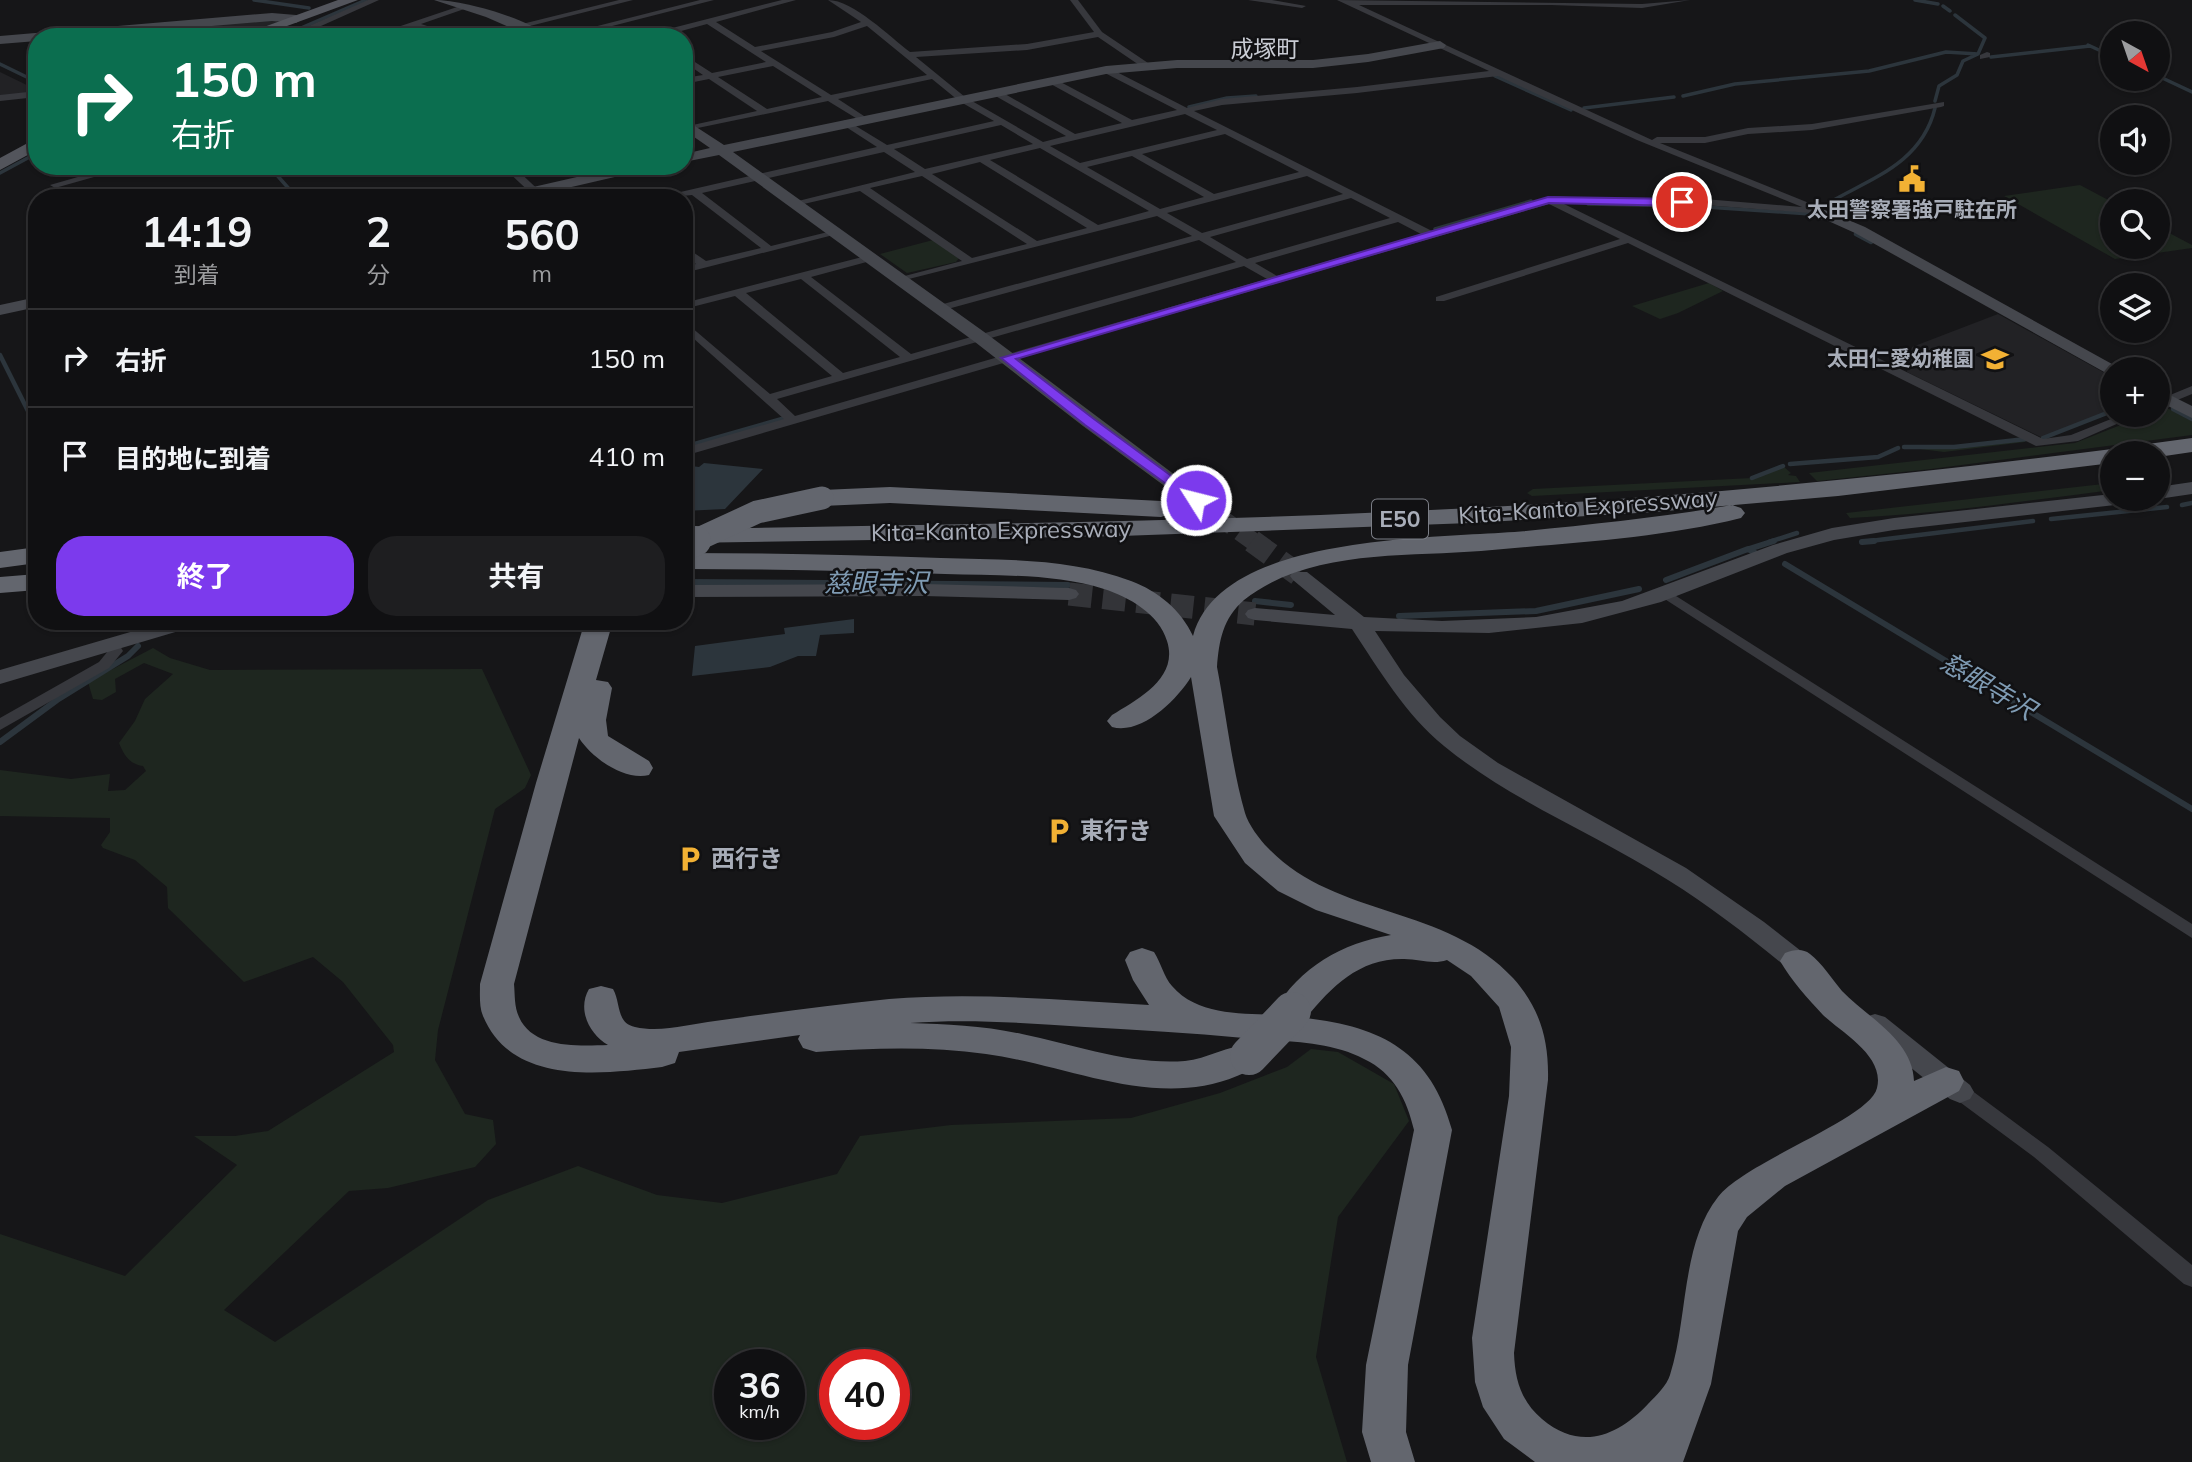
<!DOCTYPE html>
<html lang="ja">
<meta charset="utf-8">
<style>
body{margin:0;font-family:Mulish,"Noto Sans JP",sans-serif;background:#1e1e20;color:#f1f3f6;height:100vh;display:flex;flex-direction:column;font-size:26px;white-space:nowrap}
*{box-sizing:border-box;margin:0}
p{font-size:23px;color:#9c9d9f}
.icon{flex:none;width:38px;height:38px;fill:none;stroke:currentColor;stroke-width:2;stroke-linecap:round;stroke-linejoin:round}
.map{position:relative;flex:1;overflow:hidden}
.panel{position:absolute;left:28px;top:189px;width:665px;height:441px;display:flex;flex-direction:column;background:#101012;border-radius:28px;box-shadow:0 2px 5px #0004,0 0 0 2px #303032}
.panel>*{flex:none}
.banner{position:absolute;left:28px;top:28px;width:665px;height:147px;border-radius:28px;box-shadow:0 2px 5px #0004,0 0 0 2px #303032;background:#0b6e4f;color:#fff;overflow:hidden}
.needle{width:46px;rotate:140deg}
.controls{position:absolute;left:2100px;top:21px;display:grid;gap:14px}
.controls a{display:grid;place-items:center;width:70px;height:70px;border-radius:50%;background:#101012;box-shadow:0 2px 5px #0004,0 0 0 2px #303032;font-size:35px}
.speed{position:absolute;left:714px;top:1349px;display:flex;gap:14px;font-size:35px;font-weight:700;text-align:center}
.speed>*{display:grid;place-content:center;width:91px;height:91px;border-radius:50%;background:#101012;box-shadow:0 2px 5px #0004,0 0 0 2px #303032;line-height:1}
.speed small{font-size:18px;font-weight:400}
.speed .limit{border:10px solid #d22;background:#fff;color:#111}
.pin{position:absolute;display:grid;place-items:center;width:60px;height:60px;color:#fff;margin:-30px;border:4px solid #fff;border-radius:50%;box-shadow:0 2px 7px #0007}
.me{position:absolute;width:77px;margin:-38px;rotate:306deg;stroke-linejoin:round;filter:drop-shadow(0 0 5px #0008)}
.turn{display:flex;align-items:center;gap:24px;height:147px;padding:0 28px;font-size:32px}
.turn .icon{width:91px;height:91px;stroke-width:2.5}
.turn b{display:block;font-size:49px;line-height:60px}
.eta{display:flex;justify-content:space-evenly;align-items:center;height:119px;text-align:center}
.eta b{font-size:42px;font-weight:700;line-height:49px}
.primary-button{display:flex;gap:14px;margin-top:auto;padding:14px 28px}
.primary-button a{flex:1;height:80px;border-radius:28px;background:#7c3aed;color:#fff;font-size:28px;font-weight:700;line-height:80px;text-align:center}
.primary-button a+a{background:#1e1e20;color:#f1f3f6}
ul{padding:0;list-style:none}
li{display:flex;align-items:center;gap:21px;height:98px;padding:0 28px;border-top:2px solid #303032}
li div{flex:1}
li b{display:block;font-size:26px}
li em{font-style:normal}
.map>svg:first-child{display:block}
</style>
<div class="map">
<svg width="2192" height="1462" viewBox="0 0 2192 1462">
<rect width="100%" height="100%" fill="#161618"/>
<path fill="#222225" d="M275 20 278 22 234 37H193L169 27Z
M0 72 37 90V92L0 97Z
M1998 314 2112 377V411L2043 438 1907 372 1912 347Z"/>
<path fill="#1e261f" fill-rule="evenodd" d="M2080 185 2112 202V247H2158V227L2192 245V248L2115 259 2004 196Z
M933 240 959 258 956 262 907 273 880 254Z
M1709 283 1723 291 1678 313 1660 319 1632 306Z
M2165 407 2192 421V435L1931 469 1817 481 1809 473 2075 443 2146 415H2158V410Z
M2026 439 2025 442 1944 452 1904 447H1954Z
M1783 466 1791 473 1788 475 1796 476 1800 482 1532 496 1527 493 1533 489 1752 478Z
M2112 483V490C2025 501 1937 514 1850 518L1846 513Z
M153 648 170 658 210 670 482 669 531 775 525 788 495 809 438 1030 435 1060 465 1114 493 1120 496 1144 475 1167 388 1188 349 1191 224 1310 275 1342 488 1200 578 1166 657 1195 722 1203 837 1174 860 1136 951 1125 1131 1118 1220 1093 1287 1067 1311 1049 1338 1052 1394 1084 1409 1121 1338 1217 1316 1357 1347 1462H0V1234L125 1276 237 1165 194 1136H235L268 1131 394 1052 393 1045 343 982 313 957 244 982 168 908 167 887 135 860 103 848 101 845 110 832V818L0 816V770L71 779 110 774 108 791 125 790 146 771 143 766C129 764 124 755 119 743L135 721 145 699 173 674 144 663 115 679 116 692 102 700 93 699 88 682ZM730 1365H789V1424H730ZM835 1365H894V1424H835Z"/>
<path fill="#2c353c" d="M704 463 763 469 725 509 684 511V465L699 467Z
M854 619V633L820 635 816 656H798L770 667 692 676 695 646 785 634 784 628Z"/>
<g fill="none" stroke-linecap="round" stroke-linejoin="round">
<path stroke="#2c353c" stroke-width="3.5" d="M254 0 309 8
M1915 0 1938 4
M1943 6 1950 11
M280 37 366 0
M2088 45 2112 56
M1991 57 2090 46
M0 64 37 82
M1495 76 1571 110
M2158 76 2192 92
M1683 96 1735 84 1869 71 1946 52 1978 54
M1935 101 1939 86 1957 75 1963 61 1978 54 1985 38 1955 15
M1189 107 1227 98 1256 96
M1584 108 1674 97
M269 166 297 198
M0 173 37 153
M1588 204 1691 206 1810 214 1822 218
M1812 213C1859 181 1920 170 1935 108
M1435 229 1531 201
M1856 234 1860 236"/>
<path stroke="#2c353c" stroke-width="4.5" d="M1856 234 1871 242
M0 355 37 429
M2173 409 2192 419
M2043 438 2112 411
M684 447 782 419
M1904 447H1954L2026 439
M1790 464 1878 457 1898 448
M1752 478 1783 466
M2182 505 2192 503
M2051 519 2167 507
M1769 542 1797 533
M1862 542 2033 521"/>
<path stroke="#2c353c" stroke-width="6" d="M1862 542 1874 541
M1749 549 1774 541
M1785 564 2192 809
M1666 580 1748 549 1754 552
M684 582 1068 585
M1255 601 1291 605
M1399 616 1536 611 1639 589
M129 621 132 629
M0 742 57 700 128 656 138 646"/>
<path stroke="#333438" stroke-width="18" stroke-dasharray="18 9" stroke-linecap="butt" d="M1196 500 1254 542"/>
<path stroke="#333438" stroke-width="23" stroke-dasharray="23 11" stroke-linecap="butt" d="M1252 541 1300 576
M1069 594 1255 614"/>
<path fill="#37383d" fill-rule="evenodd" d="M368 0H379L321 26 356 37C342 37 331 32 317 30 308 29 296 37 284 37Z
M619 0H633L486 37H470Z
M700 0H714L569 37H554Z
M782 0H796L716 22 755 47 832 32 861 22 828 0C853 0 890 37 910 52L1027 44 1094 32 1070 0H1078L1102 32 1148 63V67H1142L1098 37 1027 50 916 57 965 97 1043 142 1066 136 992 94V90H998L1075 134 1122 123 1047 82V78H1053L1132 120 1177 110 1103 72V68H1109L1187 108 1222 99 1357 87 1489 71 1337 0 1642 4 1690 0 1642 8 1551 5H1359L1652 140 1657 137H1705L1748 128 1812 124 1944 102V106L1941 107 1812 130 1748 134 1705 143H1660L1809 203 1810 205 1806 208 1824 210V214L1704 205 1618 206 1562 203 2043 439 2071 435 2121 415H2137L2078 441 2036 446 1628 243 1444 301H1436V297L1620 239 1549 204 684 456V448L784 419 684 330V321L770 394 832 376 735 296 684 309V303L870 255 875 258 874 260 811 277 911 354 1236 262 1199 240 944 310H936V306L1192 236 1157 216 897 282V278L962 261 860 191 795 206 790 203 915 172 884 152 702 193 771 246 836 230 841 233 684 273V267L696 264 684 255V246L706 261 761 248 692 195 662 198 663 196 877 147 843 125V121L846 120 887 145 994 121 959 101 932 79 838 99 867 118V122L864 123 828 101 688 130V126L757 111 709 79 684 84V78L703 75 684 62V55L712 73 766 62 707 24 659 37 645 35ZM867 26 927 75 831 95 761 51 834 37ZM773 66 822 97 767 109 718 77ZM1498 76 1637 140 1802 207 1704 199 1618 200 1554 196 1432 231 1194 111 1222 105 1357 93ZM1185 114 1217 130 1080 163 1050 146ZM1001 125 1033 144 925 169 894 149ZM1225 134 1299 172 1214 194 1142 154ZM1040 148 1149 211 1098 225 990 160ZM1132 156 1204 197 1160 209 1087 167ZM980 162 1087 228 1037 241 932 174ZM922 176 1027 244 972 258 870 188ZM1307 176 1343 194 1202 233 1167 213ZM1351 198 1390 218 1247 259 1210 237ZM1398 222 1421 234 1277 276 1255 263ZM1244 266 1267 279 795 416 777 399ZM801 279 900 357 843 373 746 293Z
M1248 0H1272L1306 6 1302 8Z
M463 5 470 7 421 24 461 37C444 37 426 26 412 27 397 28 384 37 368 37Z
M1987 52 1990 53V57L1980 59V55Z
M37 91V97L0 101V95Z
M116 166H133L55 188 50 185Z
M502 166H513L547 198H536Z
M579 166H590L602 177 593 179Z
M2192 386V394L2158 408V400Z
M1665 589 2192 924V938L1660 596 1658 593Z
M112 640 117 641 123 651 109 668 0 730V718L99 662 108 651 105 644Z
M1960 1085 1967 1087 2048 1147 2192 1265V1287L2184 1284 2034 1157 1953 1097 1950 1092 1953 1087Z"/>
<path fill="#45474d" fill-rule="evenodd" d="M434 0C464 0 526 18 549 37H532L486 17Z
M272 13 296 15 302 19 296 23 272 21 82 37H37V41L0 44V36Z
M1440 41 1446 45 1444 48 1368 62 1313 68H1177L1106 74 733 152 987 334 1203 496 1206 500 1203 504H1189L1083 426 975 342 719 155 684 162V154L710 148 684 130V119L724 145 1106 66 1177 60H1313L1368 54Z
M625 166H652L645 170 524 198H496L503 194Z
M1820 208 1865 227 2121 369H2112V374L2106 373 1855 233 1815 215 1813 212 1815 209Z
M37 297V307L0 315V305Z
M2158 389 2192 406V418L2158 401Z
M2192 482V494L2158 499V487Z
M2112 494V499H2125L2115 505 1894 530 1834 540 1787 553 1661 602 1582 623 1489 633 1375 631 1404 675 1440 717 1460 736 1498 763 1686 868 1764 922 1819 965 1823 972 1819 979 1810 981 1801 979C1758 944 1715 909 1668 880 1596 834 1511 801 1444 746 1406 715 1379 670 1352 629L1255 620 1248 618 1245 614 1248 610 1255 608 1335 615 1293 580 1290 576 1293 572H1307L1364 617 1442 621 1536 617 1622 601 1773 545 1832 528 1894 518Z
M924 584 1069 588 1076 590 1079 594 1076 598 1069 600 924 596 684 597V585Z
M168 621H202L199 625 0 684V670Z
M1875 1014 1885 1017 1970 1085 1974 1092 1970 1099 1960 1103 1950 1099 1865 1031 1861 1024 1865 1017Z"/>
<path fill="#53555c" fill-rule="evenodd" d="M338 0H358L257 37H236Z
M37 138V150L0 170V158Z"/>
<path fill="#63666e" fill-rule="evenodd" d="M2192 438V452L2158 457V453H2112V463L1838 496 1654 512 1470 523 1121 536 684 543V531L692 529C952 524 1212 522 1471 508 1686 497 1899 476 2112 449L2121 452 2124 448 2133 446Z
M890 487 1161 501 1170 504 1174 509 1170 514 1161 517 890 503 822 506 813 503 809 498 813 493 822 490Z
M1732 505 1741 508 1745 513 1741 518C1657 539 1567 543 1481 551 1405 557 1308 549 1244 600 1223 618 1219 641 1217 667 1226 713 1232 768 1245 813 1248 824 1260 840 1268 848 1334 918 1446 905 1513 978 1540 1008 1549 1040 1548 1080L1514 1353C1515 1380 1521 1401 1542 1419 1580 1451 1617 1437 1648 1404 1656 1396 1667 1385 1670 1375 1688 1319 1681 1244 1718 1197 1746 1161 1870 1119 1877 1088 1885 1056 1842 1033 1823 1015 1808 999 1791 980 1780 961L1785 953C1794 950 1802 948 1810 954 1822 963 1832 979 1842 991 1867 1017 1913 1040 1914 1081L1946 1067 1959 1071 1964 1081 1959 1091 1785 1186 1747 1217 1738 1231 1711 1384 1683 1462H1535L1504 1439 1483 1407 1475 1382 1472 1338 1509 1096 1511 1047 1499 1007 1471 976 1447 960C1432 965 1420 959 1404 959 1360 958 1332 986 1306 1018 1382 1027 1431 1052 1452 1130L1408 1365 1406 1432 1415 1462H1371L1362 1432 1366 1365 1414 1130C1407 1100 1394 1073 1364 1059 1328 1040 1284 1042 1244 1038 1191 1033 1138 1030 1085 1027 1027 1023 968 1019 910 1023 947 1024 985 1026 1022 1034 1075 1045 1129 1065 1185 1061 1211 1059 1237 1039 1262 1047L1267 1056C1260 1068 1250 1070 1237 1076 1155 1110 1069 1065 986 1054 930 1046 873 1048 816 1052L803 1048 798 1039 800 1035 679 1052 675 1063 662 1067C601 1074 512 1086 483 1016 479 1007 480 994 480 984L536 783 585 621H613L596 680 608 682 612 688 606 720 608 736 649 761 653 768 649 775C624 781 592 758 579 738L514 984C515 994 514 1007 519 1017 533 1049 579 1046 608 1045 589 1034 577 1009 589 989L601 986 613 989C621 1003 616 1023 635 1027 661 1033 690 1024 715 1021 773 1013 831 1005 889 999 976 992 1062 1000 1149 1005L1133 980 1125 960 1130 952 1142 948 1154 952C1161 963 1164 977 1172 986 1198 1016 1241 1013 1277 1015L1274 1011C1300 967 1342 943 1391 935L1316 910 1278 891 1245 863 1214 816 1191 677C1176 701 1141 735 1112 727L1107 721 1112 715C1138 699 1179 678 1167 641 1159 614 1129 597 1104 589 1053 573 997 576 945 574 858 571 771 569 684 569V553C770 553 855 555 941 558 1004 560 1071 558 1131 581 1158 591 1181 610 1193 636 1221 532 1440 539 1526 531 1595 524 1664 517 1732 505Z
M37 547V563L0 568V552Z
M37 574V590L0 593V577Z"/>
<path stroke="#63666e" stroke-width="23" d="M692 542 757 512 822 498"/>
<path stroke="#63666e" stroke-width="30" d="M684 546 696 541"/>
<path stroke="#63666e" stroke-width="38" d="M1249 1056 1292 1011"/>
</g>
<path fill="#7c3aed" stroke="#51269a" stroke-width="2" d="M1548 197 1682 199 1688 202 1682 206 1549 203 1016 359 1094 419 1200 497V502H1191L1085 425 1001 358Z"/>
<defs>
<symbol id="civic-bare" viewBox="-9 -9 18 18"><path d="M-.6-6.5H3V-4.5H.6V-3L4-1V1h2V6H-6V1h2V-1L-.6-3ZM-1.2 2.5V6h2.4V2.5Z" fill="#f2b134" stroke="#111113" stroke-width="2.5" paint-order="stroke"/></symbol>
<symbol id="school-bare" viewBox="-9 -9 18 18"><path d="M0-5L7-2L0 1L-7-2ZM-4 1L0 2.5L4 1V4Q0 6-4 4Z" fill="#f2b134" stroke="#111113" stroke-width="2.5" paint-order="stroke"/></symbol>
<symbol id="parking-bare" viewBox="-9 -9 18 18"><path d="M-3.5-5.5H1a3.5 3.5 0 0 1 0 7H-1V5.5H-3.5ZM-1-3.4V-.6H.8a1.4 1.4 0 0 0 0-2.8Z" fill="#f2b134" stroke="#111113" stroke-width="2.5" paint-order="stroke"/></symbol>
</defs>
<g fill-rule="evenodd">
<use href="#civic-bare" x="1893" y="160" width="38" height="38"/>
<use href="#school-bare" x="1976" y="340" width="38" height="38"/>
<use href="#parking-bare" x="1040" y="812" width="38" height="38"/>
<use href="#parking-bare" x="671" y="840" width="38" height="38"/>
</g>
<g text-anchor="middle" stroke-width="5" stroke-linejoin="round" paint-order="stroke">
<g font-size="21" font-weight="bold" fill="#a8adb8" stroke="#111113">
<text x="1912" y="217">太田警察署強戸駐在所</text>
<text x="1974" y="366" text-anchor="end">太田仁愛幼稚園</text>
</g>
<g font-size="23" fill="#c9ccd4" stroke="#111113">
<text x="1265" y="57">成塚町</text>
</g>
<rect fill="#111113" stroke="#7b7e86" stroke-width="2" x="1372" y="499.5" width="56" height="39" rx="5"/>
<g font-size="23" font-weight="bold" fill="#a8adb8">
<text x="1400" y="527">E50</text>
</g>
<g font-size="24" fill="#a8adb8" stroke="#111113">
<text transform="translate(1588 507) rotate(-4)" y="8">Kita-Kanto Expressway</text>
<text transform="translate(1001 531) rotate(-1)" y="8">Kita-Kanto Expressway</text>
</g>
<g font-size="24" font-weight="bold" fill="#a8adb8" stroke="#111113" text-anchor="start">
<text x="1080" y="839">東行き</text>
<text x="711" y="867">西行き</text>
</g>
<g font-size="26" font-style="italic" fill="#7f9bb3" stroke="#111113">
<text x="876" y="592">慈眼寺沢</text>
<text transform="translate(1988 686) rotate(31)" y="9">慈眼寺沢</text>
</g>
</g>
</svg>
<div class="controls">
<a><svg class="needle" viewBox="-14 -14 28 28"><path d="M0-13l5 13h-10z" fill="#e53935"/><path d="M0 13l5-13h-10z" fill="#9c9d9f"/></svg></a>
<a><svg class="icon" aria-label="sound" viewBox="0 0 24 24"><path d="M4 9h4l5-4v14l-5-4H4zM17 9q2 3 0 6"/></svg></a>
<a><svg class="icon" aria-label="search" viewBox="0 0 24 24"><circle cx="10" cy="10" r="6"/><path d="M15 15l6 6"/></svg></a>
<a><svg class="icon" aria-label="layers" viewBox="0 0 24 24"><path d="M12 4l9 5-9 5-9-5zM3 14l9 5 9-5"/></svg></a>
<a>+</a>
<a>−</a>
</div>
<div class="speed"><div>36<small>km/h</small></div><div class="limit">40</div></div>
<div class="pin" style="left:1682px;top:202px;background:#d93025"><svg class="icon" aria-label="arrive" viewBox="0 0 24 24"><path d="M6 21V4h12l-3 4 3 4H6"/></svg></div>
<svg class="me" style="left:1196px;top:500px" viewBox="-20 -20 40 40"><circle r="17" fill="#7c3aed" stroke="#fff" stroke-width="3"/><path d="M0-11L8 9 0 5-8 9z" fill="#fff"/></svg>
<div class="banner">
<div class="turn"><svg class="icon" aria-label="right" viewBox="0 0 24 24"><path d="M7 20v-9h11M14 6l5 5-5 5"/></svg><div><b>150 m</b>右折</div></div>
</div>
<section class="panel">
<div class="eta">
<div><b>14:19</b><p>到着</p></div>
<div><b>2</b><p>分</p></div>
<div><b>560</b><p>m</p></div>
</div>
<ul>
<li><svg class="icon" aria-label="right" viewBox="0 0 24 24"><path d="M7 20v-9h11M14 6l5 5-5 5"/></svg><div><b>右折</b></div><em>150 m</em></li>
<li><svg class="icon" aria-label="arrive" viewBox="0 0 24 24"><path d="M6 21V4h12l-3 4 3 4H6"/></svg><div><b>目的地に到着</b></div><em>410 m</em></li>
</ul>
<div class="primary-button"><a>終了</a><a>共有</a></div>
</section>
</div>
